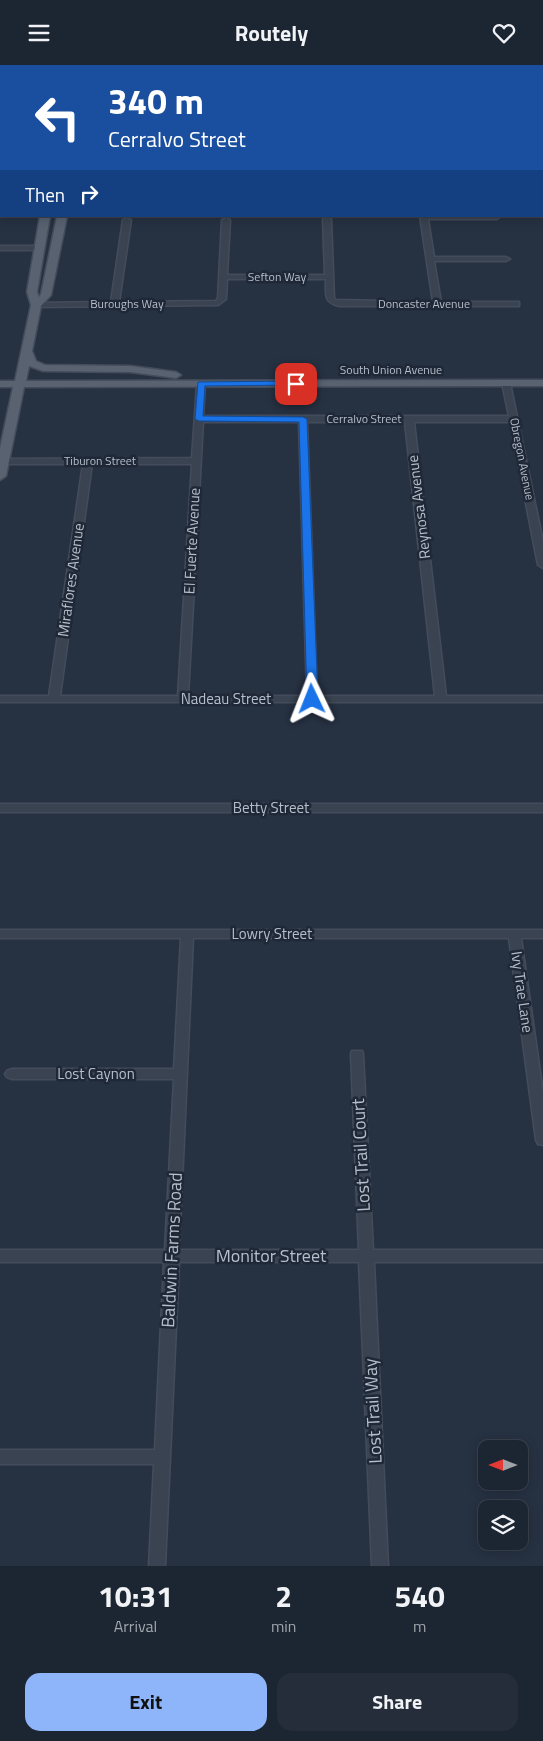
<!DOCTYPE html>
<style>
body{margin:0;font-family:"Titillium Web",sans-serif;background:#252d3a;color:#f1f3f6;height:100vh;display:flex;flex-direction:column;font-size:19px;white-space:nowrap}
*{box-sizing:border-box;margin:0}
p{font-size:16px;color:#a0a5ac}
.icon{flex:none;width:28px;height:28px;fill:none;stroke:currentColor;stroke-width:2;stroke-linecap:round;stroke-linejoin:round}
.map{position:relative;height:1501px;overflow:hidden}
.drawer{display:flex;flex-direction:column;background:#1c2532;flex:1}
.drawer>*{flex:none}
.banner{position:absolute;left:0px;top:0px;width:544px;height:152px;box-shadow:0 2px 12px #0003,0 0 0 1px #3a424d;background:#1a4fa0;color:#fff;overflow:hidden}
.needle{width:32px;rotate:270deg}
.fabs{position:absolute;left:478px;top:1375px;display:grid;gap:10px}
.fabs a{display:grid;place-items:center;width:50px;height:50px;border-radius:10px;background:#1c2532;box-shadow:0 2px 12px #0003,0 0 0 1px #3a424d;font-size:25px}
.pin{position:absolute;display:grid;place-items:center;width:42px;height:42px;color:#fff;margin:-21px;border-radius:10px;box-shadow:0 2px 8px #0006}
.me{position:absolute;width:55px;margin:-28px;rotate:358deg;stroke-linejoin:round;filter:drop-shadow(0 0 4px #0008)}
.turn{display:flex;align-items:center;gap:18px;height:105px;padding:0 25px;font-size:22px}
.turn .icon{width:65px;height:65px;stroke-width:2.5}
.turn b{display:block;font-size:35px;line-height:42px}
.then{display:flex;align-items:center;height:48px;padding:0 25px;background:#0003;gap:10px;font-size:19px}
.eta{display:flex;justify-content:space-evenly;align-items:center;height:85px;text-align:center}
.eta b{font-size:30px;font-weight:700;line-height:35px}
.primary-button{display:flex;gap:10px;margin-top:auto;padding:10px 25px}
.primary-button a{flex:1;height:58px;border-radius:15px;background:#8eb4f9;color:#111;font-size:20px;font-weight:700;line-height:58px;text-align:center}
.primary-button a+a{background:#252d3a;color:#f1f3f6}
header{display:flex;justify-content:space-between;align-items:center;height:65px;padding:0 25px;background:#1c2532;font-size:22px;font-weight:700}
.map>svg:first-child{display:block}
</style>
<header><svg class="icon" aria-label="menu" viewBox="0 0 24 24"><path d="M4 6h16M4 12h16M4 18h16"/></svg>Routely<svg class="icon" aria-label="heart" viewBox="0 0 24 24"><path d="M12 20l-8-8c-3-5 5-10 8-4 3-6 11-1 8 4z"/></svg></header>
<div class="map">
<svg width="543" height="1501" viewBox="0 0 543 1501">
<rect width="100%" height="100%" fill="#263142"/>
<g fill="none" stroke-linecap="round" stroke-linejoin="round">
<path fill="#182740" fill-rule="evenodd" d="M506 0H513V1H506Z
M542 120H543V126H542Z"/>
<defs>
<path id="minor" d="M17 0H23V1H17Z
M229 0H235V1H229Z
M317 0H323L324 1H318Z
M397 0H403V1H397Z
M420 151H500L497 154H428L434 192H506L510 194 506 196H434L441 237H519V241H339C323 237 326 229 326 214H227L226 234 218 240 36 242 32 240 36 238 111 237 123 155 127 153 131 155 119 237 216 236 218 233 222 155 226 153 230 155 227 210H325L323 154 327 152 331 154 334 233 336 235 433 237Z
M0 181H38L42 183 38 185H0Z
M503 316H506L510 318 543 477V503L538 500 510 357H414L446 631H543V637H0V631H49L83 399H3L0 398V394L192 393 197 319 201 317 205 319 203 351H509L502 318ZM203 357H299L307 631H188ZM307 357H405L435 631H317ZM92 399H192L178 631H60Z
M0 739H543V747H0Z
M0 865H543V873H521L543 1028V1080L538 1079 536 1075 509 873H193L179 1185H359L351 989 352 986H362L363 989 373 1185H543V1197H374L388 1501H372L359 1197H179L165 1501H149L154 1399H0V1385H155L164 1197H0V1185H165L174 1014H12L7 1012 5 1009 7 1006 12 1004H174L181 873H0Z"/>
<path id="major" d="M73 0H81V1H73Z
M40 151H50L37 227 39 232 41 229 57 151H67L51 230 41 241 32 286 36 296 45 300 130 301 176 307 181 310 176 313 130 307 43 306 29 301 26 316 543 315V321L24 322 6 411 0 415V383L13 322H0V316H15L31 240 27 227Z"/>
</defs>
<use href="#minor" stroke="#444c5b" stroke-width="3"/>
<use href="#major" stroke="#444c5b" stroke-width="3"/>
<use href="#minor" fill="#3a4351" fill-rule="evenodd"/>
<use href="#major" fill="#586271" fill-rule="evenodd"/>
</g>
<path fill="#1a73e8" stroke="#114b97" d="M296 316 299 317V320L205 321 203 351 303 352 307 354 318 634 312 637 307 634 299 357 199 356 195 354 198 317Z"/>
<g text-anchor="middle" stroke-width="5" stroke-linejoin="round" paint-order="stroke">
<g font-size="12" fill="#b7becb" stroke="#1f2837">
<text x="277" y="216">Sefton Way</text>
<text x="127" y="243">Buroughs Way</text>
<text x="424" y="243">Doncaster Avenue</text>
<text x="391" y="309">South Union Avenue</text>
<text x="364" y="358">Cerralvo Street</text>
<text transform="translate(522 394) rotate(79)" y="4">Obregon Avenue</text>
<text x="100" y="400">Tiburon Street</text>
</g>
<g font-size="15" fill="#b7becb" stroke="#1f2837">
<text transform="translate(419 442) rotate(-97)" y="5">Reynosa Avenue</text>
<text transform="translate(192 476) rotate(-87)" y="5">El Fuerte Avenue</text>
<text transform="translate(71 515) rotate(-82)" y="5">Miraflores Avenue</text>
<text x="226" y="639">Nadeau Street</text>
<text x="271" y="748">Betty Street</text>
<text x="272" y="874">Lowry Street</text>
<text transform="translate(522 927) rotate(82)" y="5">Ivy Trae Lane</text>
<text x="96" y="1014">Lost Caynon</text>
</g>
<g font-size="18" fill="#b7becb" stroke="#1f2837">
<text transform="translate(361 1090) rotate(-93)" y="6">Lost Trail Court</text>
<text transform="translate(172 1185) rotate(-87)" y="6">Baldwin Farms Road</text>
<text x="271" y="1197">Monitor Street</text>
<text transform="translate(373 1346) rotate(-93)" y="6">Lost Trail Way</text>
</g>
</g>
</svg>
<div class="fabs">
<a><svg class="needle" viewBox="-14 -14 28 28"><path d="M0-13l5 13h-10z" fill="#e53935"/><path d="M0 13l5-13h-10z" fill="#a0a5ac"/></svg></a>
<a><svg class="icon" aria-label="layers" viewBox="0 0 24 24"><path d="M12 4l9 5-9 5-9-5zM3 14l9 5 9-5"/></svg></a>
</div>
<div class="pin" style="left:296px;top:319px;background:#d93025"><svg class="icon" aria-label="arrive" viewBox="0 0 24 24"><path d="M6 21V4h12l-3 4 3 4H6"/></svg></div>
<svg class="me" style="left:312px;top:634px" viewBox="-20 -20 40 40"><path d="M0-17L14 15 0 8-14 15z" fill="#1a73e8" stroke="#fff" stroke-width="4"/></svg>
<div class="banner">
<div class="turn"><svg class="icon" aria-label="left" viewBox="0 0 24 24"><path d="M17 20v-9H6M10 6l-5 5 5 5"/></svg><div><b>340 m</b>Cerralvo Street</div></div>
<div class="then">Then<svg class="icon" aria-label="right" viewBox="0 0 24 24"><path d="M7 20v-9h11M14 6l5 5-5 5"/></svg></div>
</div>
</div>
<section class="drawer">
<div class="eta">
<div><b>10:31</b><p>Arrival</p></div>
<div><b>2</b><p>min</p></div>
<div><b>540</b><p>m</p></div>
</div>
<div class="primary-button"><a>Exit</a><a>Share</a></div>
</section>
